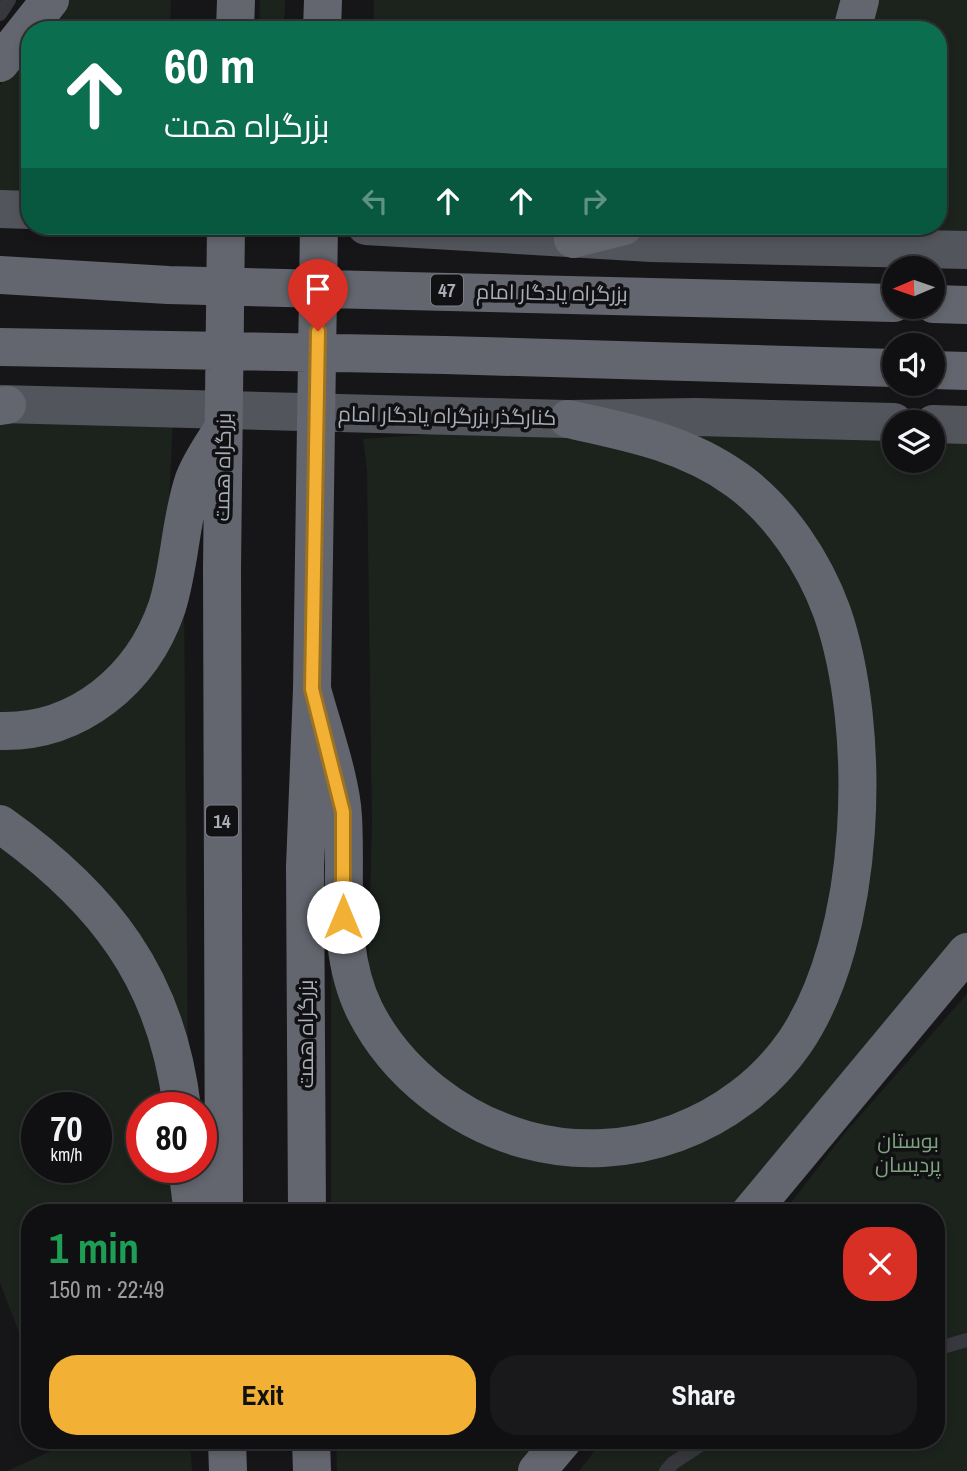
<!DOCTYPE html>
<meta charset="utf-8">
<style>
body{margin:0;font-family:"Archivo Narrow",Cairo,sans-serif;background:#19191b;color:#f1f3f6;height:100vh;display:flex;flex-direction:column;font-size:26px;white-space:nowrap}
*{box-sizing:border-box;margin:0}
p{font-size:23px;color:#9c9d9f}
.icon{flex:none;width:38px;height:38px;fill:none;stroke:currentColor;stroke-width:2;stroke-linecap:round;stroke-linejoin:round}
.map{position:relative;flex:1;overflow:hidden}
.drawer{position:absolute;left:21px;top:1204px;width:924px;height:245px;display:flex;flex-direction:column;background:#101012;border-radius:28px;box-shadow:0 4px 10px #0003,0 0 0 2px #303032}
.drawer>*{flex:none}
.top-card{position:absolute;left:21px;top:21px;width:926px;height:214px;border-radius:28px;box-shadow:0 4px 10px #0003,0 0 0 2px #303032;background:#0b6e4f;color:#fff;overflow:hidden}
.needle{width:46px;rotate:268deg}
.tools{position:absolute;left:882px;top:256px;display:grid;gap:14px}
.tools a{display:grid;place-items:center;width:63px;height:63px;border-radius:50%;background:#101012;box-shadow:0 4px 10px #0003,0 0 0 2px #303032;font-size:35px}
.speed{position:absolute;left:21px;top:1092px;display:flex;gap:14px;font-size:35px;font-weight:700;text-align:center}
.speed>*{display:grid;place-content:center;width:91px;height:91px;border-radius:50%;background:#101012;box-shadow:0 4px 10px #0003,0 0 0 2px #303032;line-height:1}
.speed small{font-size:18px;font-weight:400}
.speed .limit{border:10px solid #d22;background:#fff;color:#111}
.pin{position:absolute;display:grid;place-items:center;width:60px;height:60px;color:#fff;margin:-72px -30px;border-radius:50% 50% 50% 0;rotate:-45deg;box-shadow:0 0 7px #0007}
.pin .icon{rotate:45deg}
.me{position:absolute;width:77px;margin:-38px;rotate:0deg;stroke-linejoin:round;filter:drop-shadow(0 0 5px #0008)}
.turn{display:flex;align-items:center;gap:24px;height:147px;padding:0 28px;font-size:32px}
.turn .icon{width:91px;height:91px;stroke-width:2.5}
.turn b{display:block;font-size:49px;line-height:60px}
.lanes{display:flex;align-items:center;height:66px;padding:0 28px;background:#0003;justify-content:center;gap:35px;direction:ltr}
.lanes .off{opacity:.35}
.round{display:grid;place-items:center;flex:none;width:74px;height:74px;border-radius:28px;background:#19191b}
.summary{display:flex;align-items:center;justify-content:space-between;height:119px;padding:0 28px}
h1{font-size:42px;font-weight:800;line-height:52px;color:#1e9e55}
.cta{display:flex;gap:14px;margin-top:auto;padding:14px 28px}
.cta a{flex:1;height:80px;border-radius:28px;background:#f2b134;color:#111;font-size:28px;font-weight:800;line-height:80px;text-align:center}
.cta a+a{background:#19191b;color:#f1f3f6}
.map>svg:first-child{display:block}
</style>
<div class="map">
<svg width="967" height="1471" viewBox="0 0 967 1471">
<rect width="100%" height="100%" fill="#161618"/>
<path fill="#1c231d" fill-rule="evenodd" d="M65 0H171L170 30H45Z
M260 0H285L284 30H259Z
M374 0H851L842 30H374Z
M874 0H967V240L696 226H938V30H866Z
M30 50V194H0V85Z
M173 420 167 538 155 602 99 690 0 720V423Z
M499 429 635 442 746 506 797 567 832 666 844 797 820 951 783 1035 727 1097 606 1141 494 1118 417 1059 368 982 372 823 367 470 363 439Z
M662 429 894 438V460H933V439L967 440V933L736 1213H331V894L390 1065 612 1160 818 1026 860 649 832 564 780 494Z
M184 599 188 1075 179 1037 0 812V744L31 743Z
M0 839 40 868 129 975 169 1108H142V1167H174L177 1213H30V1361L0 1283ZM37 1108H96V1167H37Z
M967 994V1471H579L603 1440H936V1213H783L844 1134Z
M60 1440H190L192 1471H7L62 1446Z
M336 1440H549L524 1471H337Z"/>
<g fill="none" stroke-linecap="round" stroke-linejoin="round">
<path stroke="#3d3f44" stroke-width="4.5" stroke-dasharray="3.5 5" stroke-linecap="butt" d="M595 1448 601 1440"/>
<path stroke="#37383d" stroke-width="14" d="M0 14 9 0
M936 1349 967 1340
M666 1471 673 1463 708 1440"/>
<path stroke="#53555c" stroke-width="38" d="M0 209 30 210
M366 226 651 243 967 250
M0 404 568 419 696 417 894 422
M933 424 967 425"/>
<path stroke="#63666e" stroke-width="38" d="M235 30 236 0
M322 30 323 0
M852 30 860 0
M0 63 50 0
M573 239 624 226
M0 275 168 285 894 303
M933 304 967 305
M0 347 445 355 894 368
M933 370 967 371
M0 406 7 405
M312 689C322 727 341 779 343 817 347 882 335 951 365 1011 397 1074 460 1122 527 1140 627 1167 736 1127 795 1042 867 936 873 730 832 612 814 562 779 510 737 480 686 443 628 432 568 419
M0 731C78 733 142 680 167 607 180 566 180 522 193 482 199 464 212 446 222 430
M0 824C103 897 167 978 182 1108
M187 1167 193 1213
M224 1213 222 568 226 226
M307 1213 305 867 312 689 319 226
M750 1213 967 952
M227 1440 228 1471
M311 1440 312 1471
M537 1471 563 1440"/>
</g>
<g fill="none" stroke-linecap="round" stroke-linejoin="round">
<defs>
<path id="route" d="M318 331 312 689 343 812V917"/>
</defs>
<use href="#route" stroke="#9d7322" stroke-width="18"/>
<use href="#route" stroke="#f2b134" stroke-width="12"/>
</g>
<g text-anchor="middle" stroke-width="7" stroke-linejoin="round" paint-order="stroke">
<g fill="#111113" stroke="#7b7e86" stroke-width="2">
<rect x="431" y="274.5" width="32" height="31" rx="5"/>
<rect x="206" y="805.5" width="32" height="31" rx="5"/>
</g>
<g font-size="19" font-weight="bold" fill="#a8adb8">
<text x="447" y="297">47</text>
<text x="222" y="828">14</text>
</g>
<g font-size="21" fill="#a8adb8" stroke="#111113">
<text transform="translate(552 293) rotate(1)" y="7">بزرگراه یادگار امام</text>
<text transform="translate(447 416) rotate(1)" y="7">کنارگذر بزرگراه یادگار امام</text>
<text transform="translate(223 467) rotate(-89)" y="7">بزرگراه همت</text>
<text transform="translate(306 1034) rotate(-90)" y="7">بزرگراه همت</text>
</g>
<g font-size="21" fill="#7fa381" stroke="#111113">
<text x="908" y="1148">بوستان<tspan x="908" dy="24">پردیسان</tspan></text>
</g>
</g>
</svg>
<div class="tools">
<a><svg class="needle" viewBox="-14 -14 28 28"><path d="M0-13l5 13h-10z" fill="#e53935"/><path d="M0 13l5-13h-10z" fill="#9c9d9f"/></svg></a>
<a><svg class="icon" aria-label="sound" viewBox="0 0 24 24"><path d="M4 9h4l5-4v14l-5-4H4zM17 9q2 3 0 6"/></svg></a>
<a><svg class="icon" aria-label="layers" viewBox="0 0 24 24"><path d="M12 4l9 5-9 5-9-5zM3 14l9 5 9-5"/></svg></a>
</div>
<div class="speed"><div>70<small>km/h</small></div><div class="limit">80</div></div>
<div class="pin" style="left:318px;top:331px;background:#d93025"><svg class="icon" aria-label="arrive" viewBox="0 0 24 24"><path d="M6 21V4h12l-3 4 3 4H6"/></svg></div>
<svg class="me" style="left:343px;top:917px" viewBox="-20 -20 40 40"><circle r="19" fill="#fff"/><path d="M0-13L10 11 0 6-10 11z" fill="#f2b134"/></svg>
<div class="top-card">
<div class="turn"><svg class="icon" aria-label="ahead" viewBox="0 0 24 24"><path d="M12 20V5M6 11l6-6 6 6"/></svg><div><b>60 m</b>بزرگراه همت</div></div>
<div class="lanes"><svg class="icon off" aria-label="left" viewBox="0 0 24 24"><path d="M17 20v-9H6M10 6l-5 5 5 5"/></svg><svg class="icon" aria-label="ahead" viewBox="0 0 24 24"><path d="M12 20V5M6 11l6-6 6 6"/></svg><svg class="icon" aria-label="ahead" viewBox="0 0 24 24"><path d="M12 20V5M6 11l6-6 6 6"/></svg><svg class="icon off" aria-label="right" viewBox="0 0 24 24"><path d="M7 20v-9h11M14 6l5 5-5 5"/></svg></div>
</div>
<section class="drawer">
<div class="summary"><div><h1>1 min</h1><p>150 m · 22:49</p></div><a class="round" style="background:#d93025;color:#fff"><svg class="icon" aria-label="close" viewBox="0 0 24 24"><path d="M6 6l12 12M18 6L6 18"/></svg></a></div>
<div class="cta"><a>Exit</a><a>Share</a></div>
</section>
</div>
